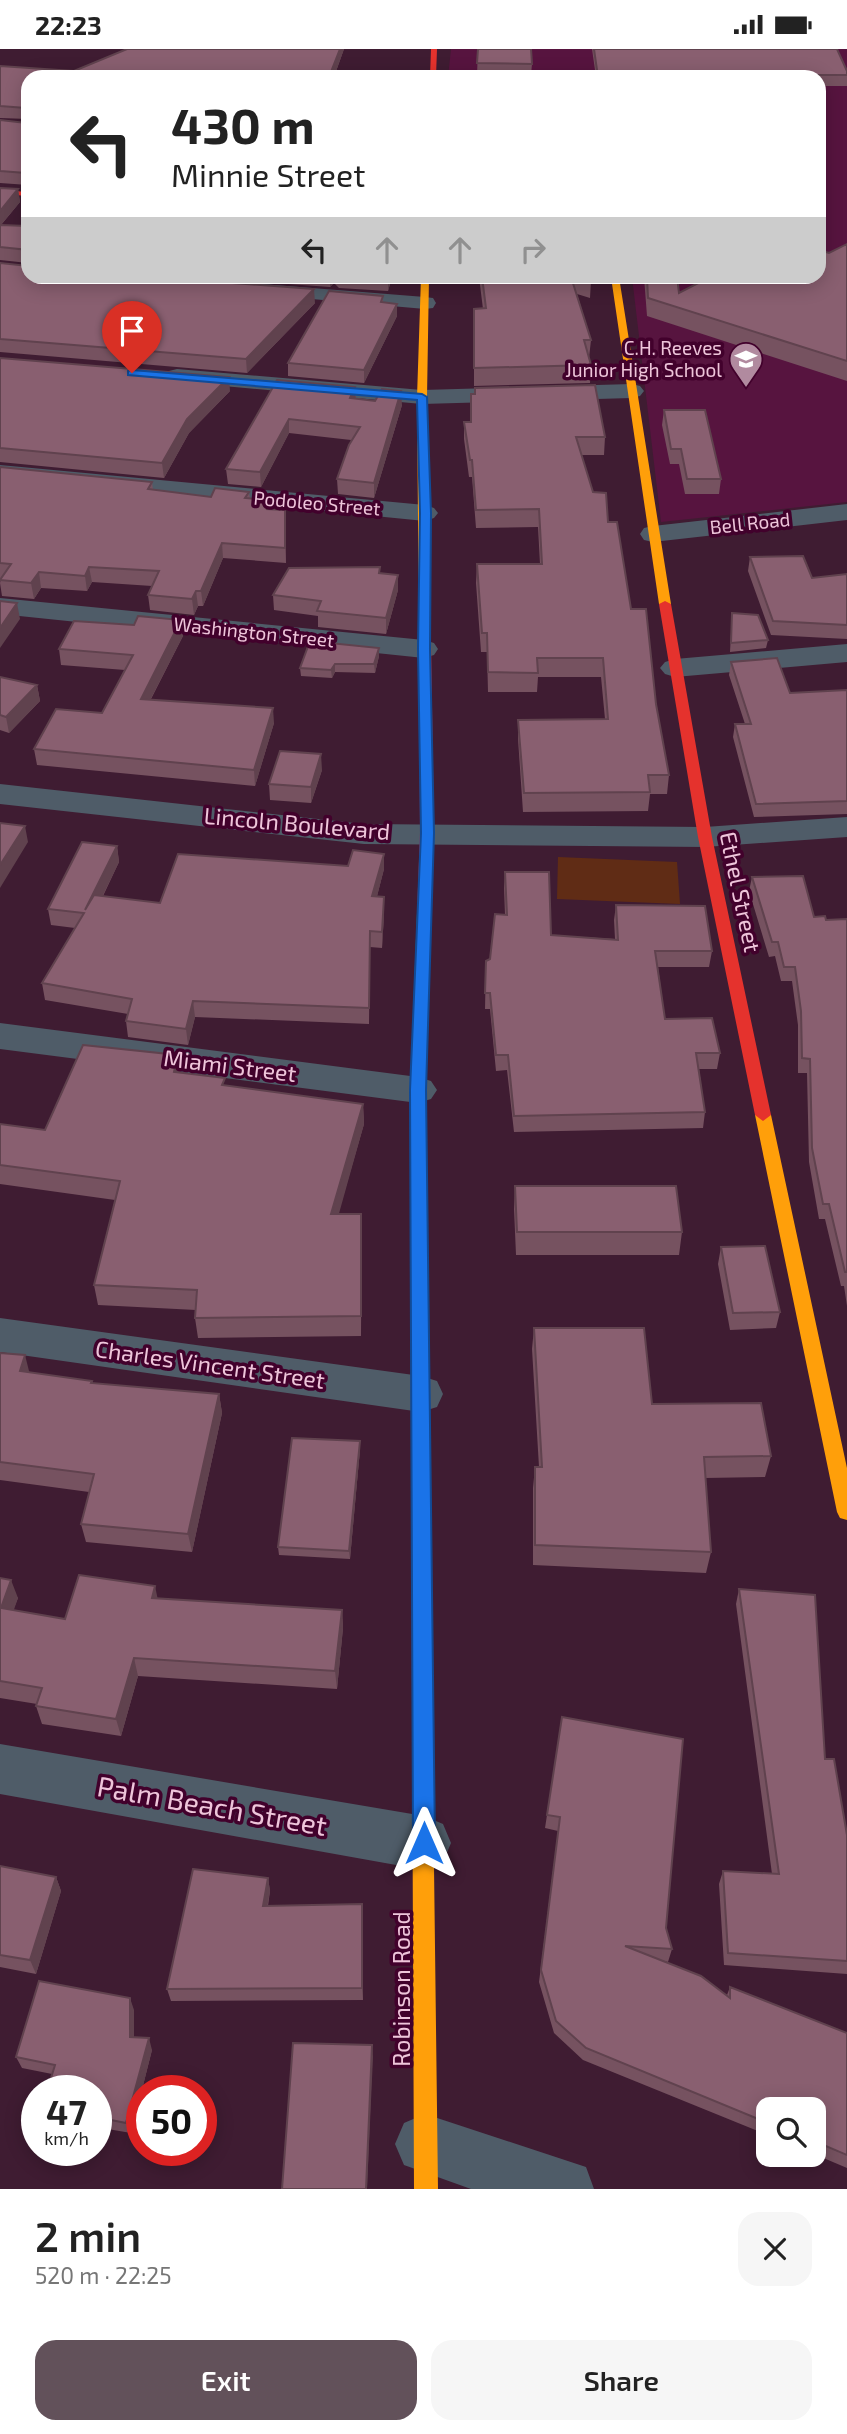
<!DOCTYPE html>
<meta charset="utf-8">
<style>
body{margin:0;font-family:"Exo 2",sans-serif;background:#f6f6f6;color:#222;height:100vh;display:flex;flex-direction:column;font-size:26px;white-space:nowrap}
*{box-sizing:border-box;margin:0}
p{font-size:23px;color:#767676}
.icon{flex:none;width:38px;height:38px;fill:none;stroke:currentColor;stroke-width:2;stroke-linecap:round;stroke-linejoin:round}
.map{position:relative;height:2140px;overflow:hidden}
.drawer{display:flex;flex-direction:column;background:#fff;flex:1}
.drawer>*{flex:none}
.hud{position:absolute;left:21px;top:21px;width:805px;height:214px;border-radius:21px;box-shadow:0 4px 18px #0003;background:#fff;color:#222;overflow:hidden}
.fabs{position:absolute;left:756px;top:2048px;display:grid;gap:14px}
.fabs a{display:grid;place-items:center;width:70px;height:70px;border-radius:14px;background:#fff;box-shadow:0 4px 18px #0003;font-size:35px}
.speed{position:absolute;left:21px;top:2026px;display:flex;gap:14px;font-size:35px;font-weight:700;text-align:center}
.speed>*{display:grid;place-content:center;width:91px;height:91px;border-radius:50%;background:#fff;box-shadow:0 4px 18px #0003;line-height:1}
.speed small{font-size:18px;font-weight:400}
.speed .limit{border:10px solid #d22;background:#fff;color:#111}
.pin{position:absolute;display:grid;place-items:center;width:60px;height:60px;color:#fff;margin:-72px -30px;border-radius:50% 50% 50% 0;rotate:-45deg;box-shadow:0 0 7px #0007}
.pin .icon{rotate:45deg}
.me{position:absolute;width:77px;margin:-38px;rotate:0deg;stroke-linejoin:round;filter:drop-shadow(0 0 5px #0008)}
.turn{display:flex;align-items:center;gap:24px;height:147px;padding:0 35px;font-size:32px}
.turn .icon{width:91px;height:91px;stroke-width:2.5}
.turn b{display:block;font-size:49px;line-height:60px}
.lanes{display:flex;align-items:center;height:66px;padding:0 35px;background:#0003;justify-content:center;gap:35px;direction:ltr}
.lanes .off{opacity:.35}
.round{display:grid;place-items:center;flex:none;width:74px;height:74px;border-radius:21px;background:#f6f6f6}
.headline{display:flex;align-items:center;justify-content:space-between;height:119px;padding:0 35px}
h1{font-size:42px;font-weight:600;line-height:52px}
.cta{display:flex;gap:14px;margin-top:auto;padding:14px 35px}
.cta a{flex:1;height:80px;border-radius:21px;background:#62515a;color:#fff;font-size:28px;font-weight:600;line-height:80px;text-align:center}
.cta a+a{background:#f6f6f6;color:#222}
.status{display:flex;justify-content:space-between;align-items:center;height:49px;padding:0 35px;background:#fff;direction:ltr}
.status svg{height:19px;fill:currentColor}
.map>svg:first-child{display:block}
</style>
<div class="status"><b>22:23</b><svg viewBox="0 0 49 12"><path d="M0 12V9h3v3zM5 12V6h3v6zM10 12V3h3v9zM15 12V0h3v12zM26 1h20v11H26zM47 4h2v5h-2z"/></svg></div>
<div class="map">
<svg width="847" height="2140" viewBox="0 0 847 2140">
<rect width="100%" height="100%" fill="#3f1c32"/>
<path fill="#57143f" d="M451 0H847V453L661 473 632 228H819V28H448Z"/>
<path fill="#602c15" d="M558 808 677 813 680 855 557 850Z"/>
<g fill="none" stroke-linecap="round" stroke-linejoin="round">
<path fill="#4f5c68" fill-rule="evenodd" d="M262 235 425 248 433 249 436 254 433 259 425 260 255 245 251 241 255 237Z
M177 320 422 341 632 335 640 337 644 342 640 347 632 349 422 355 169 332 166 327 169 322Z
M0 416 425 456 434 459 438 464 434 469 425 472 0 430Z
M847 455V471L653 493 644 491 640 485 644 479 653 477Z
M0 549 424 591 434 594 438 600 434 606 424 609 0 565Z
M847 595V613L675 628 665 625 660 619 665 613 675 610Z
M0 735 364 775 705 778 847 768V788L705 798 364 795 0 755Z
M0 974 418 1028 431 1032 437 1041 431 1050 418 1054 0 1000Z
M0 1269 421 1327 437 1332 443 1345 437 1358 421 1363 0 1303Z
M0 1695 424 1767 443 1775 451 1794 443 1813 424 1821 0 1745Z
M425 2065 586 2118 594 2140H471L404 2116 395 2095 404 2074Z"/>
<path fill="#30b455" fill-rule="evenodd" d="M424 860 431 864 426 1041 429 1324 426 1329 420 1331 414 1329 411 1324 410 1041 417 864Z"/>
<path fill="#ff9f0a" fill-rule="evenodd" d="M421 228H429L427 348 431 594 425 598 419 594 417 348Z
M611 228H619L671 555 665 558 659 555Z
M763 1060 771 1066 847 1419V1471L840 1469 837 1463 755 1066Z
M422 1646 429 1649 432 1656 438 2140H414L412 1656 415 1649Z"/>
<path fill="#e5322d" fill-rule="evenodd" d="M431 0H437L436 28H430Z
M0 141 28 143V147L0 145Z
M665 552 671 555 712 788 771 1066 763 1072 755 1066 698 788 659 555Z
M425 590 431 594 434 784 431 864 424 868 417 864 420 784 419 594Z
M420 1317 426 1319 429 1324 432 1656 429 1663 422 1666 415 1663 412 1656 411 1324 414 1319Z"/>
</g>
<path fill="#765260" d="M344 0 334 28H28V70L0 69V17L74 22Z
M478 0 532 15 531 26H477Z
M592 0H837L847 22V37H819V28H596Z
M0 71 26 74 28 72V136L0 134Z
M0 139 18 140 20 153 1 176 28 177V228L315 254 247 324 0 303V214L28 217V214L0 211Z
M847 195V332L647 267 644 228H677L679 244 829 204Z
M189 228H392L388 242 339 239 334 234 330 238Z
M479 228H590L591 232 590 249 577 245 591 291 589 309 591 316 590 334 474 337V277L483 260Z
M383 247V254L397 255V267L364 334 288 327V314Z
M0 309 230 342 189 384 164 429 0 413Z
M277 331 355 338 356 349 402 356 374 449 338 445 337 430 351 391 289 384 261 438 228 435 226 420Z
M664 361 721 430 719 445H685L679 415H670L662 376Z
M464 373 605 388 604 406H581L593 443 608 473 656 655 669 726 667 745H650L648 762 523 763 518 690V671L605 670 601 628H538L537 643H488L487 603H481L476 534 477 515H540L538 478 476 479 472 428H469L464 390Z
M0 418 152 433 153 441 211 448 249 443 250 450 271 460 285 461 286 514 223 509 203 557H198L194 566 150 561 148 546 152 537 92 533 87 542 41 539 34 550 2 547 0 534 1 529H0Z
M750 508 812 529 847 525V590L771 586 748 522Z
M380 518V524L398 526V541L386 585 318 578V567L274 561 273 546Z
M732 564 768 591 766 599 730 603Z
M181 571 183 587 151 650 274 674 255 737 37 716 34 700 102 664 125 621 61 616 59 600 134 576Z
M379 599V607L375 624 335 623 332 629 301 627 300 619Z
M731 613 790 644 847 641V765L754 768 733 688 735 675H745L729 626Z
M0 628 37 636 40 652 9 684 0 681Z
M322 721 311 754 270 751 269 735Z
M117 797 119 813 103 847 160 854 348 817 384 805V820L377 847 384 864 382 899 370 898 369 975 195 968 188 996 128 988 126 972 128 965 45 951 42 934 75 879 51 876 48 860Z
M505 823 551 886 615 890 614 871 616 856 712 902 709 918H658L665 970 720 1004 717 1020H699L705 1063 703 1079 514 1083 507 1021 496 1022 490 960H485L486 912 490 910 505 866 504 839Z
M752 828 814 868 826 871 847 870V1257L844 1237H841L825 1170H819L809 1113 807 1024H798V976L792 932H781L775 907 769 908 749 842Z
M180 1023 226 1037 363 1055 364 1075 338 1165H361V1287L198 1289 195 1269 196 1261 98 1256 94 1236 115 1151 0 1135V1075L45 1081Z
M515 1137 682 1183 679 1206H516L514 1160Z
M721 1198 780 1263 776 1279 730 1281 718 1215Z
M534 1279 652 1355 771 1407 765 1428 705 1429 711 1503 706 1524 533 1516V1439L535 1418H539L532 1300Z
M0 1304 30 1324 92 1332 93 1334 219 1345 222 1364 192 1503 86 1493 81 1475 89 1443 0 1431Z
M360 1392V1400L350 1510 279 1506 278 1498Z
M0 1529 18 1549 13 1561 65 1570 158 1550 342 1561 343 1579 337 1640 138 1627 121 1687 42 1675 36 1657 37 1655 0 1649Z
M739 1540 825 1710 847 1786V1925L724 1916 719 1835 723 1822 772 1825 736 1555Z
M562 1668 666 1879 672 1900 668 1913 664 1912 727 1946 730 1938 847 1984V2119L814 2105V2060H768V2086L583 2011 554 1984 539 1933 558 1782 545 1779Z
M0 1817 56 1828 61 1842 36 1925 0 1918Z
M268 1829 270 1842 268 1857 363 1868V1951L171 1952 167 1940Z
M134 1961V1989L152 2001 131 2084 96 2078V2042L52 2025 22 2019 16 2008Z"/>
<path fill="#60424e" d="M340 0H344L334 28H329Z
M18 140 20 153 0 177V162Z
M330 228H334V234L330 238Z
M388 228H392L388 242Z
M314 240 315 254 247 324 246 310Z
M397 255V267L364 334V321Z
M229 328 230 342 189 384 164 429 162 414 187 370Z
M355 338 356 352 350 349Z
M401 342 402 356 374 449V434Z
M289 370V384L261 438 260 423Z
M222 494 223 509 203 557 201 542Z
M89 518 92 533 87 542 85 527Z
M39 523 41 539 34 550 31 534Z
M398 526V541L386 585V569Z
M196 542 198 557 194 566 192 550Z
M17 554 20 570 0 599V579Z
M181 571 183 587 143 665 141 650Z
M379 599V607L375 624 374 615Z
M335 615V623L332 629 331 621Z
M37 636 40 652 9 684 6 668Z
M273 659 274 674 255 737 254 721Z
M321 705 322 721 311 754V738Z
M25 777 28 793 0 839V816Z
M117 797 119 813 88 877 85 861Z
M384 805V820L373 863 372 847Z
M384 848V864L382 899V883Z
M193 952 195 968 188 996 186 980Z
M178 1006 181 1026 174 1023Z
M363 1055 364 1075 333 1186 331 1165Z
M361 1165 362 1185 361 1287Z
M25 1306 30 1326 20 1322Z
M219 1345 222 1364 192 1503 188 1485Z
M360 1392V1400L350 1510 349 1502Z
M11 1531 18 1549 8 1578 1 1559Z
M155 1537 159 1556 152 1549Z
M342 1561 343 1579 337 1640 335 1622Z
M134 1609 138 1627 121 1687 116 1670Z
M56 1828 61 1842 36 1925 30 1911Z
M268 1829 270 1842 265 1870 263 1857Z
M362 1855 363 1868V1951L362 1939Z
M130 1949 134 1961V2000L130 1988Z
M149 1989 152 2001 131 2084 126 2074Z
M372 1996 373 2008 367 2140H366Z"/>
<path fill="#895f70" stroke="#60424e" stroke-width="2" d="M127 0H340L329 28H28V60L26 59 0 57V17L74 22Z
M478 0H531L532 15 477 14Z
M594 0H837L847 22V26H762V28H598Z
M0 71 26 74 28 72V127L26 124 0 122Z
M0 139 18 140 0 162Z
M0 176 28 177V228H113L144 230 146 228H150L314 240 246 310 0 290V214L28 217V201L0 198Z
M847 195V312L648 249 647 228H677L679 244 710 228H819V201L829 204Z
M367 228H388V229Z
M482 228H571L591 291H584L591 316 474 319V260L486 259Z
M576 228H590L591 232Z
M329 242 383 247 381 253 397 255 364 321 288 314Z
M0 309 229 328 187 370 162 414 0 399Z
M277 331 355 338 350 349 375 352 382 340 401 342 374 434 337 430 349 396 360 378 289 370 260 423 226 420Z
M595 336 605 388H576L593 443 606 444 608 473H617L631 560H646L656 655 669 726H648L650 743 524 744 518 671 608 670 603 609H537L538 624 488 623 487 584H482L477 515H542L539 460 476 461 472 411H470L464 373H471V345H475V339Z
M664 361H705L721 430H687L681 400H671Z
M0 418 152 433 148 440 211 448 215 439 249 443 245 449 270 451 267 460 285 461V499L222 494 201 542H196L192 550 148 546 159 522 89 518 85 527 39 523 31 534 0 531 11 515 0 514Z
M803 507 812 529 847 525V576L773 572 750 508Z
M380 518 379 524 398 526 386 569 317 562 321 552 273 546 289 519Z
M0 552 17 554 0 579Z
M732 564 758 566 768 591 731 594Z
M138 567 181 571 141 650 273 659 254 721 34 700 56 660 102 664 133 606 59 600 74 572 134 576Z
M310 592 379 599 374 615H335L331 621 300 619Z
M777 609 790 644 847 641V752L756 755 735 675H751L731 613Z
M0 628 37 636 6 668 0 666Z
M280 702 321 705 311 738 269 735Z
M0 774 25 777 0 816Z
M82 793 117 797 85 861 94 846 160 854 178 805 348 817 353 801 384 805 372 847 384 848 382 883 370 882 369 959 193 952 186 980 126 972 132 950 42 934 84 864 48 860Z
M505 823H549L551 886 618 891 616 856 705 857 712 902H655L665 970 712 969 720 1004H696L705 1063 514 1067 508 1006H496L490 944H485L486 912 490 910 495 865 507 866Z
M803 827 814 868 825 867 826 871 847 870V1223H845L829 1155H823L812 1099 810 1010 802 1009 801 962 795 918H784L778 893H772L752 828Z
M83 996 178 1006 174 1023 225 1029 222 1036 363 1055 331 1165H361V1267L195 1269 197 1241 94 1236 120 1132 0 1116V1075L45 1081Z
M515 1137H676L682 1183H517Z
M765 1197 780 1263 733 1264 721 1198Z
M534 1279H644L652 1355 761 1354 771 1407 704 1408 711 1503 535 1496V1418H542Z
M0 1304 25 1306 20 1322 92 1332 91 1334 219 1345 188 1485 81 1475 94 1425 0 1413Z
M292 1389 360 1392 349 1502 278 1498Z
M79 1526 155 1537 152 1549 342 1561 335 1622 134 1609 116 1670 36 1657 42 1639 0 1632V1529L11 1531 1 1559 65 1570Z
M739 1540 815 1546 825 1710H834L847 1786V1912L728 1904 723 1822 779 1825Z
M562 1668 683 1690 666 1879 672 1900 625 1897 701 1927 730 1949V1938L847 1984V2106L814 2092V2060H768V2074L586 1999 556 1972 541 1921 560 1768 547 1766Z
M0 1817 56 1828 30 1911 0 1906Z
M193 1820 268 1829 263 1857 362 1855V1939L167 1940Z
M39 1932 130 1949V1988L149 1989 126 2074 96 2068V2042H47L55 2016 16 2008Z
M293 1994 372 1996 366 2140H282Z"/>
<path fill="#1a73e8" stroke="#114b97" stroke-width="2" d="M132 321 422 345 427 348 431 464 430 600 434 784 426 1041 435 1794 432 1802 424 1806 417 1802 413 1794 410 1041 421 784 418 600 420 464 417 351 128 326V322Z"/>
<defs>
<symbol id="school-pin" viewBox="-11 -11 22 30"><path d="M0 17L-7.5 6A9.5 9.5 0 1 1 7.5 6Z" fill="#b18a9f" stroke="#42012c"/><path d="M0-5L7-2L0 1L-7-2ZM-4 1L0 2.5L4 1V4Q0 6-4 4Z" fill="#fff"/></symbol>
</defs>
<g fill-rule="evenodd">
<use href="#school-pin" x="727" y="291" width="38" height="52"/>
</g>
<g text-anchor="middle" stroke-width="7" stroke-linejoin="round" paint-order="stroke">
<g font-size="19" fill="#eec5da" stroke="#42012c" text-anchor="end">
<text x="722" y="306">C.H. Reeves<tspan x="722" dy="22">Junior High School</tspan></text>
</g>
<g font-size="19" fill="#eec5da" stroke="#42012c">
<text transform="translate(317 454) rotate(5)" y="7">Podoleo Street</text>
<text transform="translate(750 474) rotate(-6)" y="7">Bell Road</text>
<text transform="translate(254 583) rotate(6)" y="7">Washington Street</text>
</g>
<g font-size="23" fill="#eec5da" stroke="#42012c">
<text transform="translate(297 775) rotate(5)" y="8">Lincoln Boulevard</text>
<text transform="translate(740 843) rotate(78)" y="8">Ethel Street</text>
<text transform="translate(230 1017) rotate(7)" y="8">Miami Street</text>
<text transform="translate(210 1316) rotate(8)" y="8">Charles Vincent Street</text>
<text transform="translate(402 1940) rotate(-90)" y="8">Robinson Road</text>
</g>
<g font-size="28" fill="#eec5da" stroke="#42012c">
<text transform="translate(212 1757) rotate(10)" y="10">Palm Beach Street</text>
</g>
</g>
</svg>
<div class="fabs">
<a><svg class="icon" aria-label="search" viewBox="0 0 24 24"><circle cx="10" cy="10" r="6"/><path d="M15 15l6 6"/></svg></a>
</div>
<div class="speed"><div>47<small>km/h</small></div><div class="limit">50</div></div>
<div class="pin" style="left:132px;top:324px;background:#d93025"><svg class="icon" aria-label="arrive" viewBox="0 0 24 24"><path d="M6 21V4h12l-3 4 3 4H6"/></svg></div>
<svg class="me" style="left:424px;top:1794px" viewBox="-20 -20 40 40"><path d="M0-17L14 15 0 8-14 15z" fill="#1a73e8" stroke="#fff" stroke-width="4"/></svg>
<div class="hud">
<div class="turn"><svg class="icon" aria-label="left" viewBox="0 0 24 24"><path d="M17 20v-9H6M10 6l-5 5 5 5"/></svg><div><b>430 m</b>Minnie Street</div></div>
<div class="lanes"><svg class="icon" aria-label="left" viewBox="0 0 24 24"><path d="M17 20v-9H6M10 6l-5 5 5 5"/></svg><svg class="icon off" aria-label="ahead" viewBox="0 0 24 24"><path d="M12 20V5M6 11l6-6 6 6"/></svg><svg class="icon off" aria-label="ahead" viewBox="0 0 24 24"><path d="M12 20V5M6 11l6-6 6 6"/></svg><svg class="icon off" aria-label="right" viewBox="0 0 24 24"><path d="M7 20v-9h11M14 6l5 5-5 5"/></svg></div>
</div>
</div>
<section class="drawer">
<div class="headline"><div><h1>2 min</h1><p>520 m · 22:25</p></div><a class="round"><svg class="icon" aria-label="close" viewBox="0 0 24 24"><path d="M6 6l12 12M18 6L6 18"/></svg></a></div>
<div class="cta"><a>Exit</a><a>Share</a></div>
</section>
